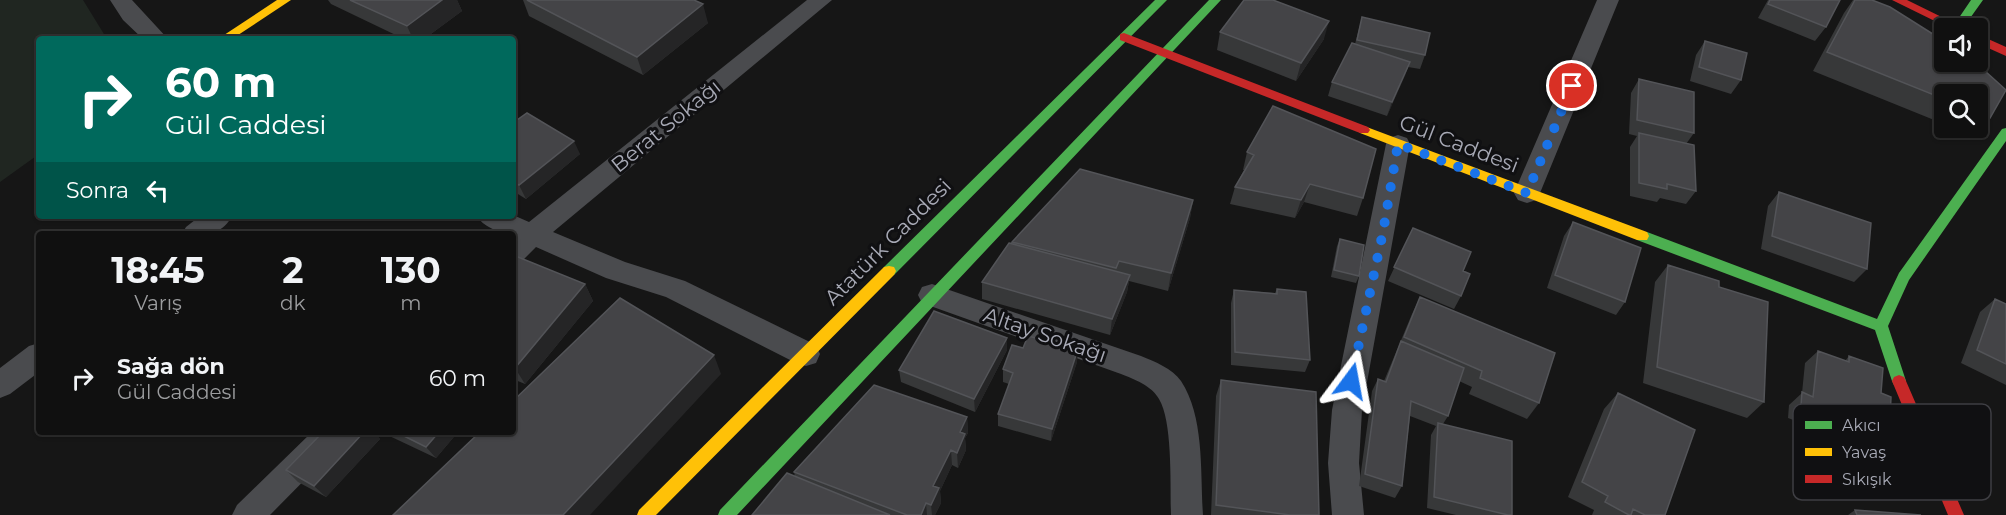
<!DOCTYPE html>
<html lang="tr">
<meta charset="utf-8">
<style>
body{margin:0;font-family:Montserrat,sans-serif;background:#191919;color:#f1f3f6;height:100vh;display:flex;flex-direction:column;font-size:22px;white-space:nowrap}
*{box-sizing:border-box;margin:0}
p{font-size:20px;color:#9c9d9f}
.icon{flex:none;width:33px;height:33px;fill:none;stroke:currentColor;stroke-width:2;stroke-linecap:round;stroke-linejoin:round}
.map{position:relative;flex:1;overflow:hidden}
.side{position:absolute;left:36px;top:231px;width:480px;height:204px;display:flex;flex-direction:column;background:#101010;border-radius:6px;box-shadow:0 2px 4px #0004,0 0 0 2px #303030}
.side>*{flex:none}
.banner{position:absolute;left:36px;top:36px;width:480px;height:183px;border-radius:6px;box-shadow:0 2px 4px #0004,0 0 0 2px #303030;background:#00695c;color:#fff;overflow:hidden}
.controls{position:absolute;left:1934px;top:18px;display:grid;gap:12px}
.controls a{display:grid;place-items:center;width:54px;height:54px;border-radius:6px;background:#101010;box-shadow:0 2px 4px #0004,0 0 0 2px #303030;font-size:30px}
.pin{position:absolute;display:grid;place-items:center;width:51px;height:51px;color:#fff;margin:-26px;border:3px solid #fff;border-radius:50%;box-shadow:0 2px 6px #0007}
.me{position:absolute;width:66px;margin:-33px;rotate:13deg;stroke-linejoin:round;filter:drop-shadow(0 0 4px #0008)}
.turn{display:flex;align-items:center;gap:21px;height:126px;padding:0 30px;font-size:27px}
.turn .icon{width:78px;height:78px;stroke-width:2.5}
.turn b{display:block;font-size:42px;line-height:51px}
.then{display:flex;align-items:center;height:57px;padding:0 30px;background:#0003;gap:12px;font-size:22px}
.eta{display:flex;justify-content:space-evenly;align-items:center;height:102px;text-align:center}
.eta b{font-size:36px;font-weight:700;line-height:42px}
ul{padding:0;list-style:none}
li{display:flex;align-items:center;gap:18px;height:90px;padding:0 30px}
li div{flex:1}
li b{display:block;font-size:22px}
li em{font-style:normal}
.map>svg:first-child{display:block}
</style>
<div class="map">
<svg width="2006" height="515" viewBox="0 0 2006 515">
<rect width="100%" height="100%" fill="#161616"/>
<path fill="#202621" d="M0 0H83L107 39H39V154L0 182Z"/>
<g fill="none" stroke-linecap="round" stroke-linejoin="round">
<path fill="#4a4b4e" fill-rule="evenodd" d="M110 0H132L168 39H143L123 20Z
M807 0H832L553 232 625 262 685 281 816 345 820 354 816 363 806 366 796 363 666 297 606 278 536 247 523 260 513 264V234C501 234 483 227 477 216L513 215 529 222Z
M1597 0H1619L1540 193 1536 200 1527 203 1518 200 1514 193Z
M1398 135 1407 138 1410 144 1362 410 1359 463 1364 515H1332L1328 463 1332 410 1386 144 1389 138Z
M200 216H232C221 237 203 234 182 234L186 227Z
M932 284 1141 356C1155 362 1172 368 1181 381 1205 418 1200 473 1203 515H1171C1170 487 1173 422 1159 399 1152 386 1134 379 1121 374L922 303 918 295 922 287Z
M39 343V372L10 394 0 398V368L29 346Z
M312 432H347L343 441 270 515H232L237 505Z"/>
<path fill="#4caf50" fill-rule="evenodd" d="M1155 0H1167L894 275H884L882 271 884 267Z
M1209 0H1221L737 515H718L720 510Z
M1971 0H1983L1963 28H1952Z
M2006 128V141L1909 280 1888 326 1906 381 1904 385 1899 387 1894 385 1892 381 1875 330 1637 240 1635 236 1637 232H1647L1877 319 1899 273 2002 129Z"/>
<path fill="#ffc107" fill-rule="evenodd" d="M277 0H291L232 39H218Z
M1364 126 1647 232 1649 236 1647 240H1637L1360 133 1358 130 1360 127Z
M889 266 894 267 896 271 894 275 656 515H637L639 510 884 267Z"/>
<path fill="#c62828" fill-rule="evenodd" d="M1892 0H1907L1964 28H1949Z
M1124 33 1368 127 1370 130 1368 133H1360L1120 40V34Z
M1977 34 2006 47V56L1977 43Z
M1899 375 1904 377 1906 381 1964 515H1948L1892 381 1894 377Z"/>
</g>
<path fill="#373839" d="M328 0H457L462 11 424 39H404L331 4Z
M523 0H694L708 23 643 75 529 16Z
M1768 0H1840L1826 27 1815 41 1758 18Z
M1853 0H1872L1890 7 1944 41V62H1975L2006 90 1990 118 1972 136 1952 128H1977V94H1944V124L1813 71 1844 13Z
M1362 17 1425 55 1420 69 1408 67 1387 116 1328 96 1332 82 1355 44Z
M1220 32 1324 39 1296 81 1217 50Z
M1705 41 1741 80 1731 94 1690 81 1696 55Z
M1639 79 1694 133 1686 144 1696 191 1686 204 1660 198 1657 202 1630 196V147L1637 136 1629 134 1631 93Z
M513 123 580 154 526 199 513 191Z
M1247 152 1363 198 1357 216 1304 202 1295 218 1230 204 1235 187 1244 170H1243Z
M1779 192 1867 269 1854 282 1761 249 1768 206Z
M1193 200 1190 218 1168 291 1129 281 1127 292 1110 335 982 299V282L1012 244V242Z
M1573 222 1625 302 1616 315 1547 288 1564 236Z
M1413 228 1461 296 1454 309 1388 281Z
M1340 239 1359 276 1356 283 1331 277 1337 246Z
M513 255 585 284 593 301 525 384 513 379Z
M1668 265 1719 287 1764 402 1747 418 1643 383 1655 282Z
M1277 289 1310 360 1305 372 1231 365V303L1234 290 1275 293Z
M1420 297 1539 403 1527 419 1469 394 1472 387 1459 381 1448 416 1443 424 1512 515H1456L1427 508 1431 435 1436 426 1410 416 1402 486 1395 498 1359 486 1372 391 1378 379 1384 381 1412 314Z
M1995 299 2006 304V385L1961 363 1980 312Z
M1007 350 975 412 901 382 899 370Z
M1818 351 1845 361 1849 356 1881 393 1890 420 1883 425 1882 436 1867 448 1788 418 1789 405 1802 393 1805 363Z
M1077 362 1051 441 998 426V414L1009 384 1003 382V369Z
M1221 380 1319 515H1211L1216 396Z
M1618 393 1665 515H1592L1594 510 1568 497 1604 409Z
M967 417 968 433 965 438 966 450 958 468 952 465 940 491 941 503 935 515H752L795 477 794 472Z
M323 432H373L380 439 326 497 298 482 286 470Z
M381 432H458L436 458Z
M1855 510 1921 515H1848Z"/>
<path fill="#252526" d="M442 0H457L462 11 424 39H413L407 26Z
M703 4 708 23 643 75 637 57Z
M1329 21 1324 39 1296 81 1301 63Z
M1410 62 1405 76 1387 116 1392 102Z
M574 141 580 154 526 199 519 185Z
M1310 184 1304 202 1295 218 1301 200Z
M1193 200 1190 218 1168 291 1171 273Z
M1130 275 1127 292 1110 335 1112 319Z
M585 284 593 301 525 384 515 368Z
M1007 338V350L975 412 974 399Z
M1078 349 1077 362 1051 441 1052 429Z
M714 355 721 374 590 515H563Z
M967 417 968 433 965 438 966 450 958 468 957 453 960 432Z
M364 432H373L380 439 326 497 314 486Z
M439 432H458L436 458 426 447Z
M951 450 952 465 940 491 941 503 935 515H932L931 505 933 486Z
M926 503 927 515H921Z"/>
<path fill="#444447" stroke="#535458" stroke-width="1.5" d="M350 0H442L407 26Z
M527 0H694L703 4 637 57Z
M1244 0H1273L1329 21 1301 63 1220 32Z
M1770 0H1840L1826 27 1768 4Z
M1855 0H1872L1890 7 1944 41V62H1975L2006 90 1990 118 1977 112V94H1944V99L1827 52Z
M1362 17 1430 33 1425 55 1357 40Z
M1705 41 1747 53 1741 80 1699 67Z
M1352 43 1410 62 1392 102 1332 82Z
M1639 79 1694 92V133L1637 120Z
M1273 106 1376 149 1363 198 1310 184 1301 200 1235 187 1254 155 1247 152Z
M527 113 574 141 519 185 513 182V123Z
M1639 133 1694 145 1696 191 1667 184V189L1639 183Z
M1080 169 1193 200 1171 273 1119 261 1116 268 1012 242Z
M1779 192 1871 223 1867 269 1772 236Z
M1573 222 1641 248 1625 302 1555 275Z
M1413 228 1471 252 1463 271 1470 274 1461 296 1394 267Z
M1340 239 1364 245 1359 276 1334 270Z
M1009 243 1130 275 1112 319 982 282Z
M513 255 585 284 515 368 513 367Z
M1668 265 1719 281V287L1768 302 1764 402 1657 367Z
M1277 289 1306 292 1310 360 1235 352 1234 290 1277 294Z
M1420 297 1555 353 1539 403 1480 378 1482 371 1404 337Z
M620 298 714 355 563 515H393L480 432H513V401Z
M1995 299 2006 304V364L1977 350Z
M934 311 1007 338 974 399 899 370Z
M1028 336 1078 349 1052 429 998 414 1013 373 1003 369 1012 345 1023 348Z
M1401 341 1464 368 1448 416 1411 401 1402 486 1365 474 1378 379 1386 382Z
M1818 351 1849 362V356L1883 368 1881 393 1891 397 1890 420 1884 417 1882 436 1801 406 1802 392 1813 397Z
M1221 380 1316 392 1319 515H1290L1216 505Z
M874 385 967 417 960 432 965 434 957 453 951 450 933 486 939 488 931 505 926 503 921 515H907L794 472Z
M1618 393 1695 430 1665 515H1645L1633 509 1631 515H1629L1605 502 1608 496 1582 482Z
M1438 423 1512 441V515H1508L1434 497Z
M323 432H364L314 486 286 470Z
M396 432H439L426 447Z
M787 473 890 515H752Z
M1855 510 1921 515H1857Z"/>
<g fill="none" stroke-linecap="round" stroke-linejoin="round">
<path stroke="#1a73e8" stroke-width="10" stroke-dasharray="0 18" d="M1351 381 1383 232 1398 144 1527 193 1572 86"/>
</g>
<g text-anchor="middle" stroke-width="6" stroke-linejoin="round" paint-order="stroke">
<g font-size="21" fill="#a8aab6" stroke="#101012">
<text transform="translate(666 126) rotate(-39)" y="7">Berat Sokağı</text>
<text transform="translate(1459 144) rotate(21)" y="7">Gül Caddesi</text>
<text transform="translate(888 242) rotate(-45)" y="7">Atatürk Caddesi</text>
<text transform="translate(1045 335) rotate(19)" y="7">Altay Sokağı</text>
</g>
</g>
<rect x="1793" y="404" width="198" height="96" rx="9" fill="#101012" stroke="#3e3e43" stroke-width="1.5"/>
<rect x="1805" y="421" width="27" height="8" fill="#4caf50"/>
<rect x="1805" y="448" width="27" height="8" fill="#ffc107"/>
<rect x="1805" y="475" width="27" height="8" fill="#c62828"/>
<g font-size="16" fill="#a8aab6">
<text x="1842" y="431">Akıcı</text>
<text x="1842" y="458">Yavaş</text>
<text x="1842" y="485">Sıkışık</text>
</g>
</svg>
<div class="controls">
<a><svg class="icon" aria-label="sound" viewBox="0 0 24 24"><path d="M4 9h4l5-4v14l-5-4H4zM17 9q2 3 0 6"/></svg></a>
<a><svg class="icon" aria-label="search" viewBox="0 0 24 24"><circle cx="10" cy="10" r="6"/><path d="M15 15l6 6"/></svg></a>
</div>
<div class="pin" style="left:1572px;top:86px;background:#d93025"><svg class="icon" aria-label="arrive" viewBox="0 0 24 24"><path d="M6 21V4h12l-3 4 3 4H6"/></svg></div>
<svg class="me" style="left:1351px;top:381px" viewBox="-20 -20 40 40"><path d="M0-17L14 15 0 8-14 15z" fill="#1a73e8" stroke="#fff" stroke-width="4"/></svg>
<div class="banner">
<div class="turn"><svg class="icon" aria-label="right" viewBox="0 0 24 24"><path d="M7 20v-9h11M14 6l5 5-5 5"/></svg><div><b>60 m</b>Gül Caddesi</div></div>
<div class="then">Sonra<svg class="icon" aria-label="left" viewBox="0 0 24 24"><path d="M17 20v-9H6M10 6l-5 5 5 5"/></svg></div>
</div>
<section class="side">
<div class="eta">
<div><b>18:45</b><p>Varış</p></div>
<div><b>2</b><p>dk</p></div>
<div><b>130</b><p>m</p></div>
</div>
<ul>
<li><svg class="icon" aria-label="right" viewBox="0 0 24 24"><path d="M7 20v-9h11M14 6l5 5-5 5"/></svg><div><b>Sağa dön</b><p>Gül Caddesi</p></div><em>60 m</em></li>
</ul>
</section>
</div>
